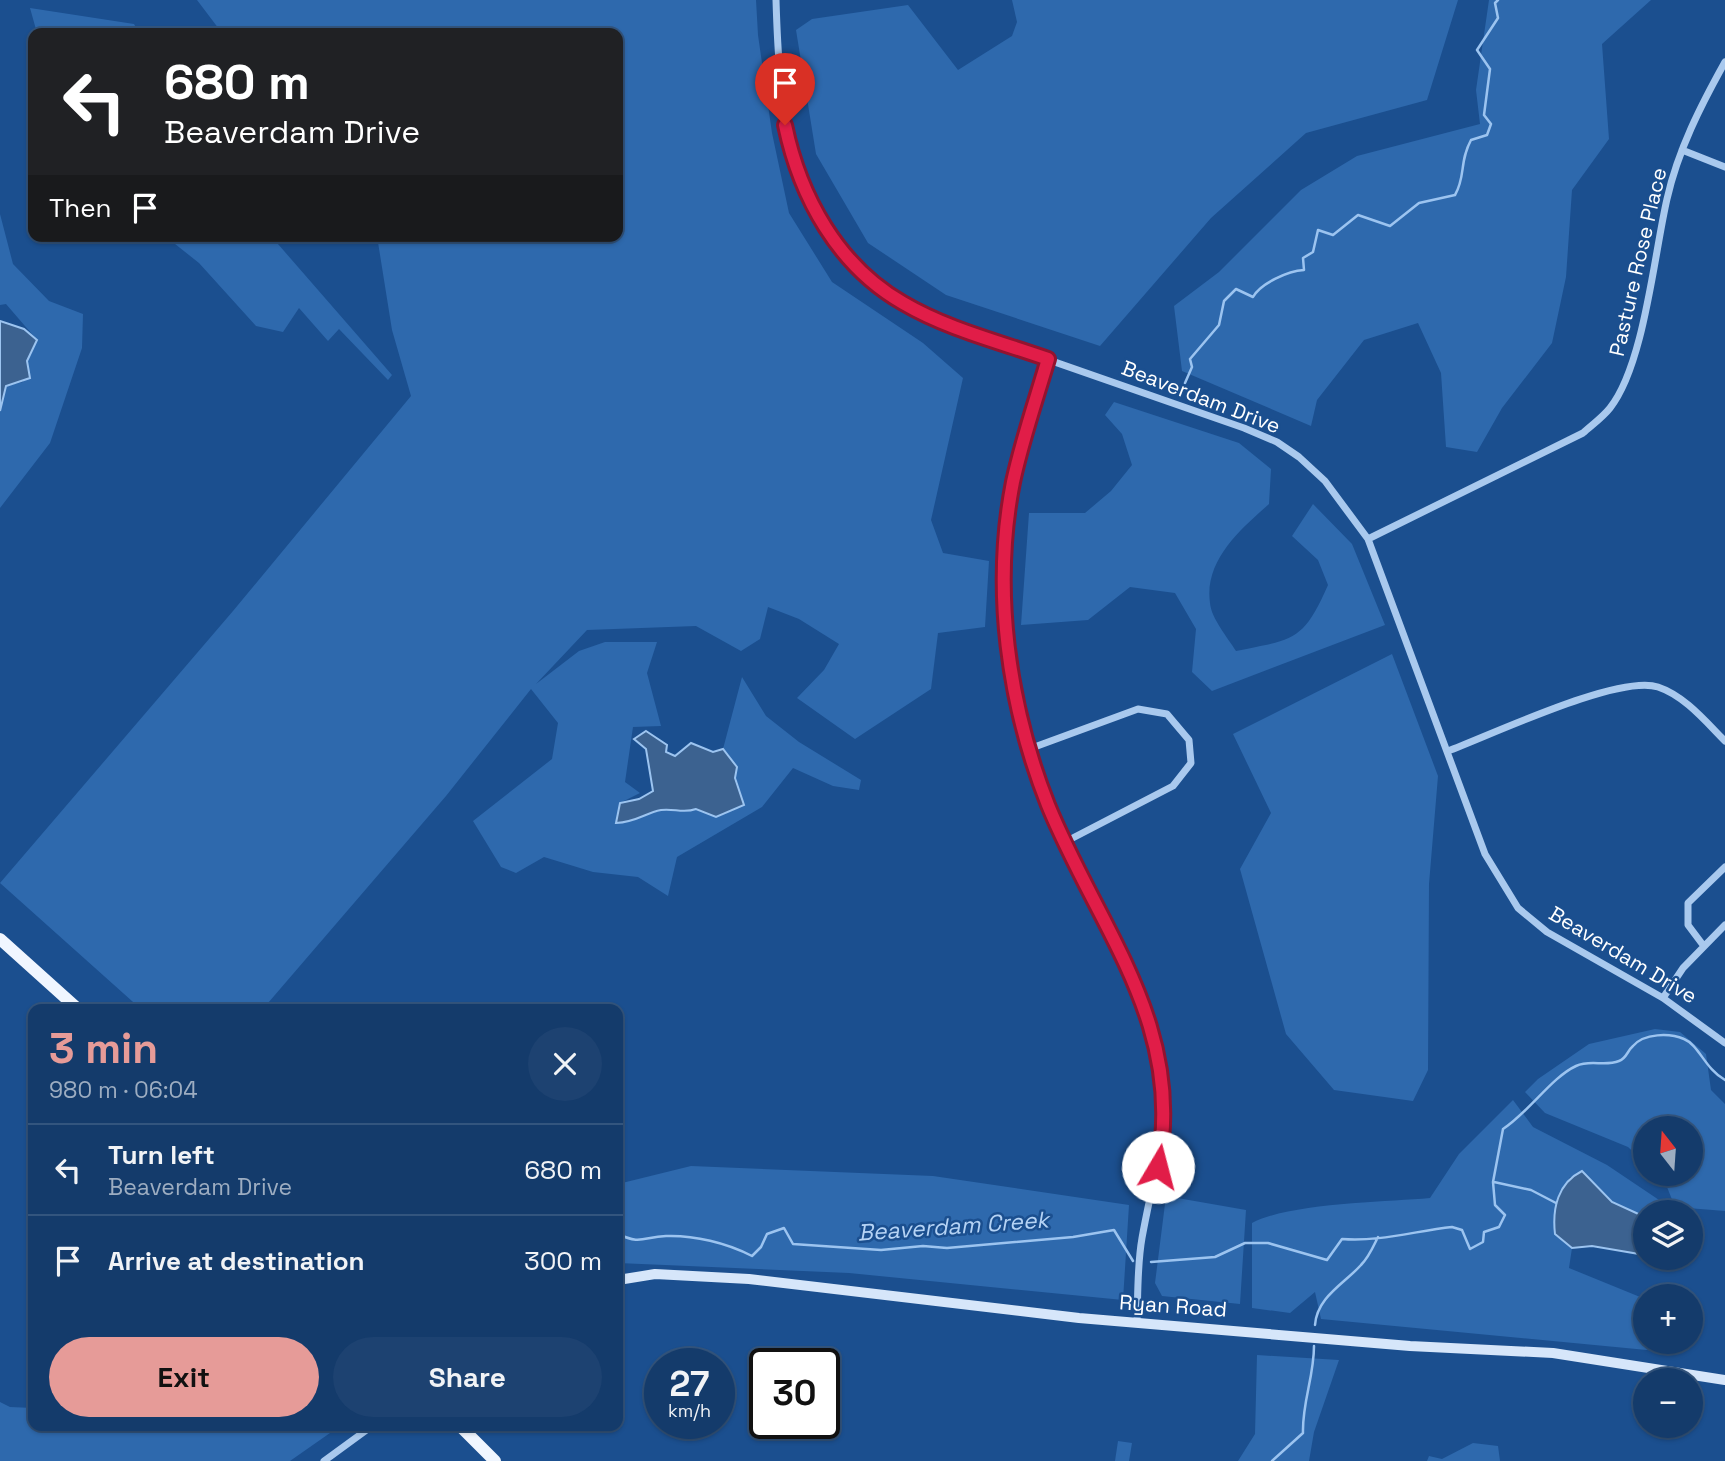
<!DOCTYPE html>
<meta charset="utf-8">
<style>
body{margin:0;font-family:"Space Grotesk",sans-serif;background:#1d4271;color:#f1f3f6;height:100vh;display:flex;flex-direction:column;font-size:26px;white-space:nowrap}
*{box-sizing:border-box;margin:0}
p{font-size:23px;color:#9dadc1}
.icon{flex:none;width:38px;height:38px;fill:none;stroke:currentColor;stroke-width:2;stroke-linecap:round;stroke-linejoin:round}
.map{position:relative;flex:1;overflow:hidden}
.side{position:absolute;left:28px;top:1004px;width:595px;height:427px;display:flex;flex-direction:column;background:#143b6b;border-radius:14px;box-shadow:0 2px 5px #0004,0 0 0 2px #33557e}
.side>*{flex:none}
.guide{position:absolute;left:28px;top:28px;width:595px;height:214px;border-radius:14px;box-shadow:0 2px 5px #0004,0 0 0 2px #33557e;background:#202124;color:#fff;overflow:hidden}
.needle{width:46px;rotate:343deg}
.tools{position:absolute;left:1633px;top:1116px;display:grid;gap:14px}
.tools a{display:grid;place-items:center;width:70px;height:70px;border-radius:50%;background:#143b6b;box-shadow:0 2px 5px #0004,0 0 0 2px #33557e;font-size:35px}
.speed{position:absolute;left:644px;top:1348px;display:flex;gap:14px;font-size:35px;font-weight:700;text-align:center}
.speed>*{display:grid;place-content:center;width:91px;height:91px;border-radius:50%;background:#143b6b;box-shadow:0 2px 5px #0004,0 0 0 2px #33557e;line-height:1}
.speed small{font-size:18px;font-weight:400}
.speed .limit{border:4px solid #111;border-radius:10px;background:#fff;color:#111}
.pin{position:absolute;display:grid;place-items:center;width:60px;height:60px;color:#fff;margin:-72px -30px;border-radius:50% 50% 50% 0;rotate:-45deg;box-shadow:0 0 7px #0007}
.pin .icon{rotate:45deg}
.me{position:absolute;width:77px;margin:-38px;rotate:8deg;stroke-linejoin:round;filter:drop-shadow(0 0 5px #0008)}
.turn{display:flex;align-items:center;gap:24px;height:147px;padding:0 21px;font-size:32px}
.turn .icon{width:91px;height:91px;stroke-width:2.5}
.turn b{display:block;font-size:49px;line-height:60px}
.then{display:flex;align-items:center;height:66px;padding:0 21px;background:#0003;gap:14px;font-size:26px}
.round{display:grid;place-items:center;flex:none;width:74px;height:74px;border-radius:37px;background:#1d4271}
.head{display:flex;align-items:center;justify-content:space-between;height:119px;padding:0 21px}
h1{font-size:42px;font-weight:700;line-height:52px;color:#e69b98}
.button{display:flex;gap:14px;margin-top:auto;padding:14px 21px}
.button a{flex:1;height:80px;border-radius:42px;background:#e69b98;color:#111;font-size:28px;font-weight:700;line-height:80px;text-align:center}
.button a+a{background:#1d4271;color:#f1f3f6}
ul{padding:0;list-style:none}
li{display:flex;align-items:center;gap:21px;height:91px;padding:0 21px;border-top:2px solid #33557e}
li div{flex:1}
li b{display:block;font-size:26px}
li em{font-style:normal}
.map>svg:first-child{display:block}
</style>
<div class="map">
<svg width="1725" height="1461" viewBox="0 0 1725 1461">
<rect width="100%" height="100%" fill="#1b4f8f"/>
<path fill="#2e69ad" d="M197 0H756L758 35 772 133 789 213 832 282 923 343 963 378 931 520 943 553 989 561 985 627 938 633 931 689 855 739 797 698 824 670 839 644 799 619 768 607 760 639 741 651 696 626 587 630 536 684 579 651 605 642H657L647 673 661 726 633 727 625 782 640 793 620 803 617 823C638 822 645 813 662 810 674 808 683 814 696 809L717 817 744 805 729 755 723 749 742 677 766 716 799 742 861 780 859 790 833 786 793 768 762 807 677 857 668 896 638 877 593 872 544 857 516 873 501 867 473 821 552 759 558 723 531 689 446 796 262 1010H142L0 883 233 611 411 396 392 330 377 236H618V33H222Z
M1012 0H1458L1427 100 1306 133 1211 218 1100 346 946 295 868 243 816 154 796 30 812 19 908 5 958 70 1012 36 1017 22Z
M1489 0H1651L1602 44 1609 139 1572 190 1566 277 1552 343 1502 408 1477 452 1446 447 1441 373 1418 323 1364 340 1317 400 1311 426 1182 371 1174 306 1219 272 1301 190 1357 156 1480 124 1476 90Z
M30 8 134 24 139 33H37Z
M0 214 13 264 49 301 83 314 82 348 50 443 0 508V411L6 386 23 382 27 361 37 340 6 304 0 305Z
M165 236H271L392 375 388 380 339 329 328 341 299 308 283 332 256 326 199 263Z
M1114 402 1239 443 1271 469 1269 504C1241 529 1204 560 1210 603 1211 618 1228 638 1236 651 1294 639 1303 642 1328 585L1318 560 1292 536 1313 504 1352 544 1385 625 1212 691 1192 672 1196 629 1175 593 1130 587 1088 620 1021 625 1029 513H1085L1111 491 1132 465 1122 434 1105 415Z
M1392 654 1438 776 1429 884 1428 1070 1413 1101 1334 1090 1286 1034 1240 869 1271 813 1233 734Z
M1655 1029 1680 1032 1706 1054 1711 1090 1725 1104V1211L1675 1207 1665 1182 1657 1174H1690V1129H1645V1163L1628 1147 1545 1113 1525 1092 1538 1079 1589 1044Z
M1513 1100 1533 1127 1607 1165 1671 1208 1663 1213H1645V1217L1612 1202 1591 1181 1570 1177 1556 1203 1555 1234 1572 1248 1569 1268 1645 1299V1342H1680L1678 1353 1321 1319 1315 1292 1290 1313 1252 1308V1223C1290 1203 1385 1202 1430 1198L1459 1154Z
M691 1166 933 1176 1129 1205 1123 1300 849 1273 618 1263V1184Z
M1166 1196 1246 1210 1240 1304 1162 1296 1155 1283Z
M1257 1355 1339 1360 1314 1432 1309 1461H1238L1255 1434Z
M0 1402 10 1407 33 1408V1426H340L290 1461H0Z
M1118 1441 1132 1443 1129 1461H1115Z
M1473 1443 1498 1446 1500 1461H1427L1429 1456 1442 1459Z"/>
<path fill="#3c6290" stroke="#9cc4f0" stroke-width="2" d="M0 321 24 329 37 340 27 361 30 378 6 386 0 411Z
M646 731 667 745 666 752 675 756 691 743 713 752 723 749 737 767 735 778 744 805 716 817 696 809C683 814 674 808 661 810 645 813 637 822 616 823L620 803 639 799 653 791 646 749 634 739Z
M1582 1171 1612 1202 1645 1217V1255L1592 1246 1572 1248 1555 1234C1552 1208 1558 1183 1582 1171Z"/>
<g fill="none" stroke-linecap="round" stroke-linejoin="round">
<path stroke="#9cc4f0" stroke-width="2.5" d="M1185 383 1192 367 1190 359 1219 325 1224 301 1236 289 1253 297C1261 283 1288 271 1304 270L1303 258 1313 252 1318 230 1333 235 1358 215 1390 226 1419 203 1455 195C1466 176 1459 162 1471 140L1487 135 1491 124 1484 115 1490 69 1477 50 1498 18 1495 3 1498 0
M1494 1182 1531 1190 1556 1203
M618 1234C641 1245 643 1237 666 1236 694 1235 727 1243 752 1256L761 1247 767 1234 784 1228 793 1244 881 1250 923 1246 947 1248 1073 1237 1114 1230 1133 1261
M1151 1262 1215 1257 1245 1243H1268L1327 1260 1342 1239C1379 1242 1415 1231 1452 1227L1462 1230 1470 1249 1483 1242 1484 1232 1499 1227 1505 1215 1495 1205 1493 1182 1503 1129C1529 1112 1552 1077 1576 1066 1591 1059 1604 1067 1619 1061 1627 1058 1627 1051 1633 1046 1644 1033 1670 1033 1684 1039 1699 1045 1705 1069 1725 1080
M1315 1325C1317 1297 1344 1284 1361 1265 1369 1257 1373 1247 1378 1237
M1272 1461 1303 1433C1302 1403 1314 1377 1314 1346"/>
<path stroke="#a9c9ee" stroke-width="7" d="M776 0C779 101 787 207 868 279 890 299 919 311 946 324L1244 428 1277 442 1299 457 1325 481 1368 539 1485 854 1518 908 1547 932 1663 998 1725 1043
M1682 150 1725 167
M1048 359C1036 400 1022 440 1014 482 988 606 1015 735 1068 848 1099 915 1141 977 1158 1050 1174 1116 1153 1175 1142 1238 1137 1266 1138 1295 1137 1323
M1368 539 1583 433C1592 425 1603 417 1610 408 1644 365 1654 255 1667 199 1678 150 1701 105 1725 62
M1029 749 1138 709 1167 714 1189 740 1191 763 1173 786 1065 842
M1448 751C1491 735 1619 674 1658 687 1685 696 1706 722 1725 741
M1703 945 1688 925V903L1725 867
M1663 998 1683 968 1725 925
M324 1461 372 1426"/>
<path stroke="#d6e6fa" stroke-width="10" d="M618 1280 655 1274 749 1279 1079 1318 1410 1346 1553 1353 1725 1380"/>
<path stroke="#f0f6ff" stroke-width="12" d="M0 939 79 1010
M460 1426 495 1461"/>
</g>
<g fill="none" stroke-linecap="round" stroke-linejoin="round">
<defs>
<path id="route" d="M785 125C800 197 838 266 903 303 947 329 1000 342 1048 359 1036 400 1022 440 1013 482 992 589 1008 704 1048 805 1098 928 1186 1025 1158 1167"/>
</defs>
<use href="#route" stroke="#92132f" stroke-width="18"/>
<use href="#route" stroke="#e11d48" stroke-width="12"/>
</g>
<g text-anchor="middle" stroke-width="5" stroke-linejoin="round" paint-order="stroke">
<g font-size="21" fill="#fff" stroke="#1b4f8f">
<text transform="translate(1638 262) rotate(-77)" y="7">Pasture Rose Place</text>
<text transform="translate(1201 397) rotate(21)" y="7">Beaverdam Drive</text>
<text transform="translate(1623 955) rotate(31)" y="7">Beaverdam Drive</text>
<text transform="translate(1173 1306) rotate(4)" y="7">Ryan Road</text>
</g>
<g font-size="23" font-style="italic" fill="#b5d3f5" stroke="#1b4f8f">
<text transform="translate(953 1226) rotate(-4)" y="8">Beaverdam Creek</text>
</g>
</g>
</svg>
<div class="tools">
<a><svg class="needle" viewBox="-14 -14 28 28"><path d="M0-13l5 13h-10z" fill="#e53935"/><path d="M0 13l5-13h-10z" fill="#9dadc1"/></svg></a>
<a><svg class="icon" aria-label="layers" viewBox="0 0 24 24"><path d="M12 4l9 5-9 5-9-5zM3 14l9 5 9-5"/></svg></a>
<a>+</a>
<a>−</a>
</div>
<div class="speed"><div>27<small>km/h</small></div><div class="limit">30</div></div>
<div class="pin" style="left:785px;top:125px;background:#d93025"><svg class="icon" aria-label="arrive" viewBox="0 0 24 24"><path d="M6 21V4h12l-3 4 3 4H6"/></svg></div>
<svg class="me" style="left:1158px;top:1167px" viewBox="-20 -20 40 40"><circle r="19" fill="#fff"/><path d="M0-13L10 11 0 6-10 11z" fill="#e11d48"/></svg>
<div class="guide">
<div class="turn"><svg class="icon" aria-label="left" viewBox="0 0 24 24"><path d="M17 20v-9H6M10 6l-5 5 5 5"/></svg><div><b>680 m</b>Beaverdam Drive</div></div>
<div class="then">Then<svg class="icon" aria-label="arrive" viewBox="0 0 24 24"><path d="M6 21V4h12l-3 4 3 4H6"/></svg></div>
</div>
<section class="side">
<div class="head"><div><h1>3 min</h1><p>980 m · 06:04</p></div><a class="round"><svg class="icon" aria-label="close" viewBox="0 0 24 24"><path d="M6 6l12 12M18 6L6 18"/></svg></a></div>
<ul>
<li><svg class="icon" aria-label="left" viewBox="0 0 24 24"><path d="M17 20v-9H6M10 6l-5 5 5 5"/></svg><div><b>Turn left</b><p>Beaverdam Drive</p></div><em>680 m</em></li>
<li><svg class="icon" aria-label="arrive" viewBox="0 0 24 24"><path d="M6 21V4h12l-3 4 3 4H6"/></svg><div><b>Arrive at destination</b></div><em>300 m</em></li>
</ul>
<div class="button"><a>Exit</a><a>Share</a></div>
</section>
</div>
